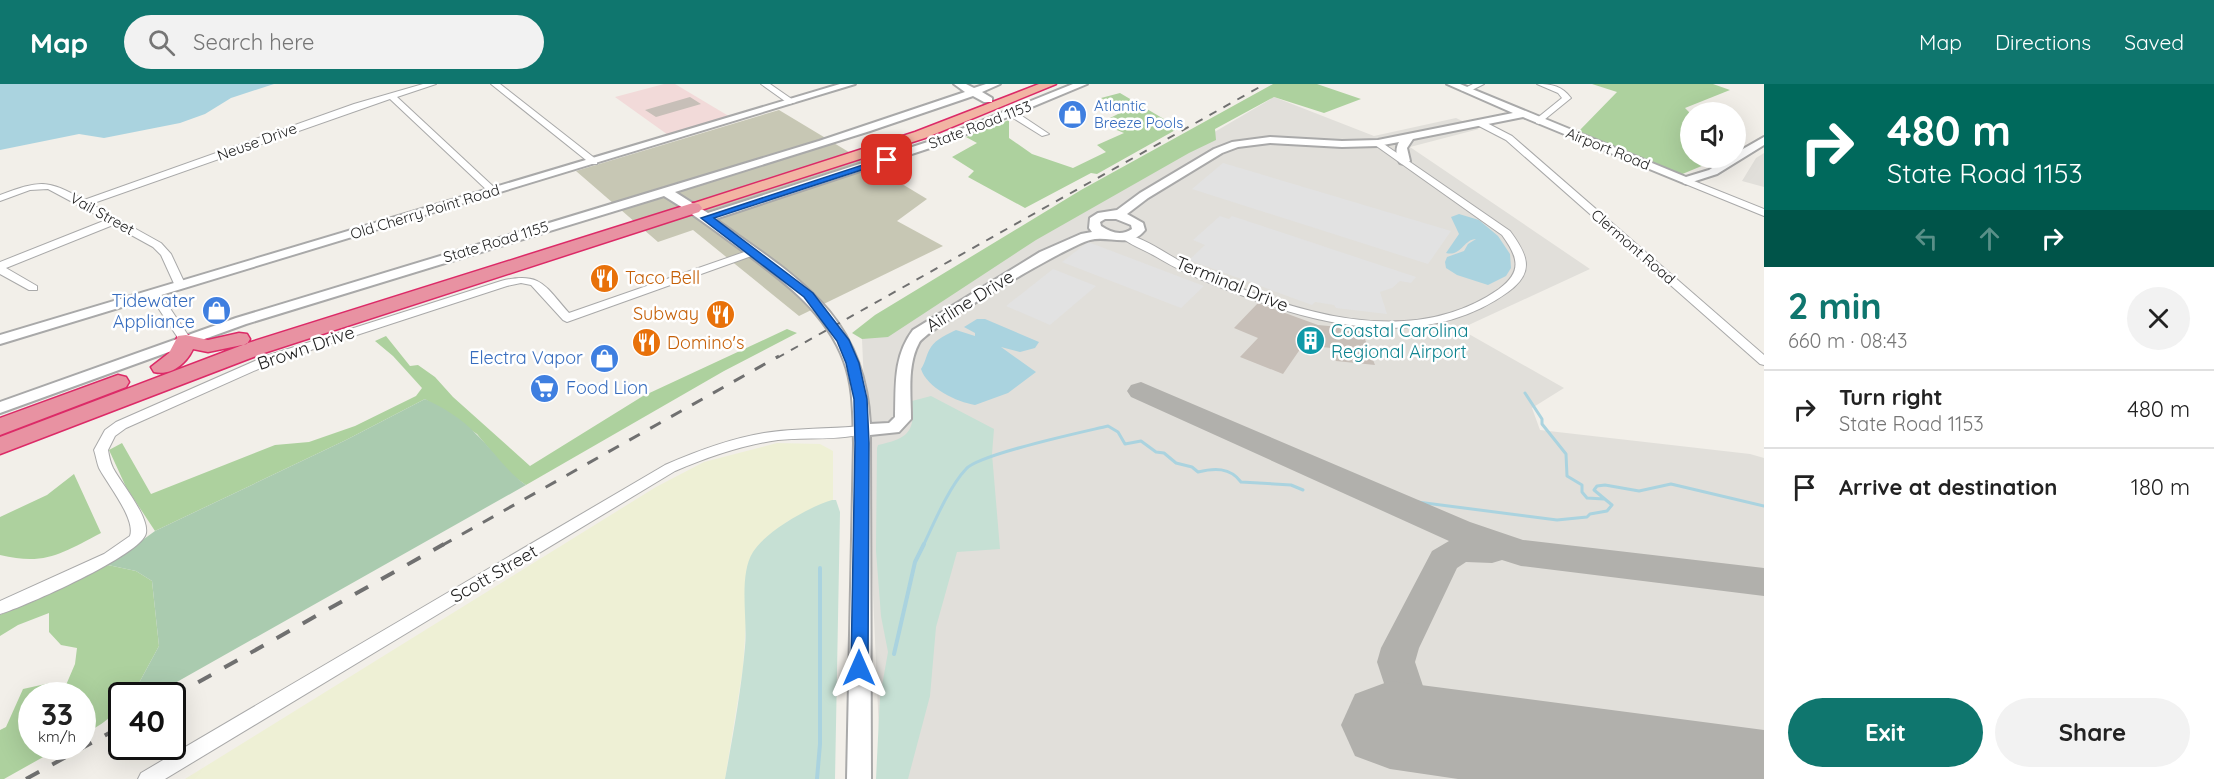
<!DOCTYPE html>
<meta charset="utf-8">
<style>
body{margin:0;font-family:Quicksand,sans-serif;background:#f2f2f2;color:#222;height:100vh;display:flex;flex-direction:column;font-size:22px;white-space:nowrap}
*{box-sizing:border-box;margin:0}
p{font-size:20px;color:#767676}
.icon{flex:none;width:33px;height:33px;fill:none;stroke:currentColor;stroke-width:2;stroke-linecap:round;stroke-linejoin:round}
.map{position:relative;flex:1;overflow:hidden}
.side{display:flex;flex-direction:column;background:#fff;width:450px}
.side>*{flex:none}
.guide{background:#00695c;color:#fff;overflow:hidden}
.buttons{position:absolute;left:1680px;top:18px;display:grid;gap:12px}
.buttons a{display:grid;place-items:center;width:66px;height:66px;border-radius:50%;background:#fff;box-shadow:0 6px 24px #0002;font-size:30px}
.speed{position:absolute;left:18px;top:598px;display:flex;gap:12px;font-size:30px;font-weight:700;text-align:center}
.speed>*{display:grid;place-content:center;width:78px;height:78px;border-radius:50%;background:#fff;box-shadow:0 6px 24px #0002;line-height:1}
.speed small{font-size:15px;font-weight:400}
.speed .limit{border:3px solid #111;border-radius:9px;background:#fff;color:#111}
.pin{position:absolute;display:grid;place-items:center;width:51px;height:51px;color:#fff;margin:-26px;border-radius:12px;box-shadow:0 3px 9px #0006}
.me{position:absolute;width:66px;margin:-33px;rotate:0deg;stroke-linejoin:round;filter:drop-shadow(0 0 4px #0008)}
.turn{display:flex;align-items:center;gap:21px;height:126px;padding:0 24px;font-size:27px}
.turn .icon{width:78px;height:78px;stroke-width:2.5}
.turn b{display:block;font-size:42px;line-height:51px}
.lanes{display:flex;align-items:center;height:57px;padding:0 24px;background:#0003;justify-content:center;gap:30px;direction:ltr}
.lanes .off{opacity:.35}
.round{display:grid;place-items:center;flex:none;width:63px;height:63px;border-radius:32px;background:#f2f2f2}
.head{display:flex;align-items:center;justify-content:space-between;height:102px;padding:0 24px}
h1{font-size:36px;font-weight:800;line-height:45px;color:#0f766e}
.primary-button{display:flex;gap:12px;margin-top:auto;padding:12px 24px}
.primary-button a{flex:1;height:69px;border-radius:36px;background:#0f766e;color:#fff;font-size:24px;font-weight:800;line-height:69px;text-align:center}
.primary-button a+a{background:#f2f2f2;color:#222}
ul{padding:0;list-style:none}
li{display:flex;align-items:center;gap:18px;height:78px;padding:0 24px;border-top:2px solid #e0e0e0}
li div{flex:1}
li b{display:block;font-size:22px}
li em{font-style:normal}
header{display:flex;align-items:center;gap:36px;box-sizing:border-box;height:84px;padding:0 30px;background:#0f766e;color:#fff}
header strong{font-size:28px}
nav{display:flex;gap:33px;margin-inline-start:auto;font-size:21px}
.search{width:420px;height:54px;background:#f2f2f2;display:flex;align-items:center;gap:15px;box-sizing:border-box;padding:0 21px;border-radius:33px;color:#767676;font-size:22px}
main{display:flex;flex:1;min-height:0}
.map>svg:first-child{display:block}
</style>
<header>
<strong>Map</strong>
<div class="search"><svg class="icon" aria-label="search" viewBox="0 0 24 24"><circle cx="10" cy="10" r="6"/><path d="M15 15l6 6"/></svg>Search here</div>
<nav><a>Map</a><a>Directions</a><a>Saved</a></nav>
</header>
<main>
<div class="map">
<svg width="1764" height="695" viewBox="0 0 1764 695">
<rect width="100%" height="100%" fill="#f2efe9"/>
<path fill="#f2dad9" d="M664 0H675L732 34 671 53 615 13Z"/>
<path fill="#e1dfda" d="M1274 13 1374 52 1456 34 1479 45 1410 63 1590 185 1460 245 1564 304 1532 324 1540 346 1750 370 1764 374V695H881L862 255Z
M1764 69V103L1742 97 1756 74Z"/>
<path fill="#c7c7b4" d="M779 26 927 115 897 137 943 162 799 232 693 146 658 158 576 87Z"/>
<path fill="#eef0d5" d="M777 359 820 360 833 367V416L788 437 760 460 750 475 743 584 725 695H185L656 403 704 378Z"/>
<path fill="#add19e" d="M1273 0H1317L1361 15 1324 29 1274 13 1215 45 1216 56 1189 69 1036 156 888 253 862 255 852 249 875 231 1081 106Z
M1592 0H1713L1730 6 1685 24 1690 29V74H1721L1680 91 1579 47 1617 8Z
M1120 9 1179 44 1097 90 1091 89 1025 124 968 93 974 87 952 73 977 59 966 53 1009 36V54L1032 70 1073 84 1106 68 1097 61 1124 49 1100 39 1124 27 1101 14Z
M787 245 797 249 724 287 526 401 510 390 477 350 425 315 346 356 155 447 126 403 109 366 122 359 151 410 275 361 309 358 355 342 416 312 422 304 393 272 375 257 386 252 410 282 418 281 435 293 453 313 530 382 643 312Z
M74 390 101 449C62 469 46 482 0 471V433L47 411Z
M108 481 136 487 152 497 159 562 139 599 129 612H122C121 630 97 643 83 651L82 612H32V663H61L4 695H0V646L6 643 23 605 50 599 66 601 75 580 77 564 61 561 49 548V529L18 541 0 552V531Z"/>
<path fill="#c6e0d4" d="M931 312 994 345 992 370 1000 465 957 468 936 543 930 612 908 695H876L880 613 888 568 881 532 876 467 877 364 878 361C909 354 915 348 912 317Z
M832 416H836L840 428 835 695H725C733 651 741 608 745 563 748 536 738 492 753 468 766 447 809 423 832 416Z"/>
<path fill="#aacbaf" d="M425 315C444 324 461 334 476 350 494 367 506 387 526 401L152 612H129L139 599 159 562 152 497 136 487 108 481 155 447 346 356Z"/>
<path fill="#e2e2e2" d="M1223 79 1451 147 1428 180 1192 105Z
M1220 132 1229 135 1232 132 1416 193 1411 199 1400 197 1392 204 1380 208 1387 230 1336 224 1334 221 1315 218 1312 221 1189 176 1205 161 1193 156Z
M1088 158 1204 202 1181 224 1062 178Z
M1053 185 1096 202 1050 241 1006 222Z"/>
<path fill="#aad3df" d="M0 0H274L231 14 205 30 180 39 104 54 79 50 0 66Z
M1459 130 1479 136 1498 152 1510 170 1511 184 1506 192 1488 201 1457 191 1446 184 1445 178 1447 173 1464 167 1468 160 1476 155C1464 155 1461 173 1446 169L1459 150 1451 133Z
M977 235H985L1039 258 1035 264 1020 268 1001 263 1036 288 1008 309 975 321C957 318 927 304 921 285 926 278 926 270 931 263 936 255 948 250 956 246L975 252V249L964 243Z"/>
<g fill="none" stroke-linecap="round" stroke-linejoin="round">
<path stroke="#aad3df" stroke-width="3" d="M1525 309 1542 335V340L1566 370 1567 392 1582 401V408L1587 414 1604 415
M1402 416 1557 436 1587 433 1590 430 1607 427 1612 421 1594 406 1597 402 1605 401 1639 407 1671 400 1764 422
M923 462C934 439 949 403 966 385 979 370 1083 348 1108 342L1118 348 1125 360 1141 357 1156 368 1164 369 1176 379 1192 383 1198 388C1214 384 1230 383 1241 398L1291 401 1303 406"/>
<path stroke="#aad3df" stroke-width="4" d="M894 570 915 478 924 460
M817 695 820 660V484"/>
<path fill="#b1b0ac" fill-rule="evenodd" d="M1141 298 1470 438 1523 456 1764 484V512L1521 482 1502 476 1492 479 1466 478 1457 484 1419 564 1415 578 1437 644 1431 657 1417 662 1403 657 1377 578 1381 564 1432 467 1449 457 1131 313 1127 307 1131 301Z
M1516 640 1530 645 1549 695H1507L1496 658 1502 645Z"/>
<path fill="#b1b0ac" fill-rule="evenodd" d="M1390 597 1764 646V695H1458L1390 685 1355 672 1341 641 1355 610Z"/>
</g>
<path fill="#c7bfb8" d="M690 13 701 20 656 33 645 26Z
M605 185 618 198 603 204 590 190Z
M1258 219 1318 241 1361 245 1375 281 1336 277 1331 264 1303 261 1283 290 1240 273 1258 254 1234 244Z"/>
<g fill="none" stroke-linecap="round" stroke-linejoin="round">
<defs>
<path id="minor" d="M423 0H436L397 13 497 106V110H491L390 15 91 120 161 159 171 170 186 202 184 204H176L161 171 153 163 113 141 6 184 37 202V206H29L0 190V178L106 136 48 105 30 106 0 117V111C41 96 46 95 84 116L354 20Z
M491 0H500L597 76V80H591Z
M761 0H770L796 18 789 20Z
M1473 0H1484L1468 8 1461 6Z
M1537 0C1552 0 1562 2 1571 14L1539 40 1536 39V35L1562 14 1558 9Z
M1013 27 1016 28 1049 50 1042 52 1010 32 1009 30Z
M1477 37H1483L1512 52 1764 271V281L1760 280 1506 56 1477 41Z
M1378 56 1510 147C1527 170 1536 188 1508 208 1432 263 1334 246 1252 215 1220 204 1189 192 1160 175 1148 167 1131 162 1121 153L1126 150C1152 157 1174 176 1199 187 1290 227 1409 268 1499 205 1523 187 1518 173 1502 151L1375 61V57Z
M1683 95H1689L1764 125V132L1683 99Z
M753 165 758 168 757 170 567 238 563 236 531 201 521 199 507 202 274 278 126 344 115 352 108 366C109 372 110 378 113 384 121 399 149 432 146 449 143 470 24 523 0 530V517L104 470 130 452C136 435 108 401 99 384 97 379 96 372 94 366L105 346 116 338 266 272 501 197C541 187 545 202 569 229Z
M155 207 159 208 192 257 190 260H182L180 257 149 210Z
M862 342 869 346 867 349C838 357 807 353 778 356 742 361 708 373 675 387L165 695H138L141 689 665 381C697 367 729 355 764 349 796 344 829 345 862 342Z"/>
<path id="tertiary" d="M840 0H855L0 260V251Z
M954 0H966L974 4 986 0H1000L982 8 992 14V18H984L973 12 870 47 675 108 708 129 937 55 1073 0H1087L945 59 715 135C796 193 865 230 870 340L889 339 895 333C896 301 893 273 913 246L1040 168 1081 150 1092 148 1089 144 1090 134 1098 129 1117 126 1140 109 1214 65 1232 58 1270 53 1342 57 1378 56 1513 29 1447 0H1460L1686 93 1709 86 1728 74H1736V69L1764 53V61L1717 90 1686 100 1523 33 1413 55 1407 64 1410 77 1404 80 1400 79C1396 73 1395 65 1399 58L1378 62 1342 63 1270 59 1238 63 1222 69 1148 114 1127 130 1143 139 1145 146C1130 165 1109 151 1090 156 1069 161 927 244 919 259 907 281 911 310 911 335L899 348 870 351 871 695H847L854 359C853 332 854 303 844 277 825 225 778 193 736 162 712 144 689 127 664 112L246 240 0 329V318L236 234 819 57 965 8ZM1105 135H1116L1131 141 1132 145C1122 152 1111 149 1101 142L1100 138Z"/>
<path id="trunk" d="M1039 0H1056L925 54 698 127 693 129 685 124 688 121 915 48Z"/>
<path id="motorway" d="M693 119 699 120 702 124 699 128 264 269 0 370V353L248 259Z
M239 249 247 250 250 255 247 260 208 268 193 265C186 280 171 292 154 288L151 283 169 269 178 252 186 251 208 256Z
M118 291 126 293 129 298 126 303 0 351V334Z"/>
</defs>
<use href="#minor" stroke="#a9a9a9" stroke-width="2"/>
<use href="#tertiary" stroke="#a9a9a9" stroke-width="4"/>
<use href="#trunk" stroke="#dc2a67" stroke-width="3"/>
<use href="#motorway" stroke="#dc2a67" stroke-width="3"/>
<use href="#minor" fill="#fff" fill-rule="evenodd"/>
<use href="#tertiary" fill="#fff" fill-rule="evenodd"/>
<use href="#trunk" fill="#f2b4a3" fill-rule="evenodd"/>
<use href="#motorway" fill="#e892a2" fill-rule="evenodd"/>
<path stroke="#707070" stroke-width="2" stroke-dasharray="8 8" stroke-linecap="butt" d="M777 274 1265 0"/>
<path stroke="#707070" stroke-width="3" stroke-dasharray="12 12" stroke-linecap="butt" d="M441 462 779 272"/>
<path stroke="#707070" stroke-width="4" stroke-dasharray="15 15" stroke-linecap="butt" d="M172 613 444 460
M26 695 122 642"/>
</g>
<path fill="#1a73e8" stroke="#114b97" stroke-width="1.5" d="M884 74 892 76 714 134 813 209 849 256 859 279 867 315 869 359 868 584 866 589 859 591 853 589 851 584 855 359 854 315 846 279 837 257 804 213 701 134Z"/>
<defs>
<symbol id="shop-disc" viewBox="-11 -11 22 22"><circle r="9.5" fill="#3f7fe0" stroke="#fff"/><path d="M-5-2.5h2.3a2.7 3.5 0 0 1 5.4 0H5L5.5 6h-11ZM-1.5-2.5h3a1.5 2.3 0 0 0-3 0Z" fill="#fff"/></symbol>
<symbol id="restaurant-disc" viewBox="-11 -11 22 22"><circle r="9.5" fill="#e8710a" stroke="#fff"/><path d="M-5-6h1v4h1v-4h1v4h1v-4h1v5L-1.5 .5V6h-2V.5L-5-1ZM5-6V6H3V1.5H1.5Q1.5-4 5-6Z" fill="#fff"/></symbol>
<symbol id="building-disc" viewBox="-11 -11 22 22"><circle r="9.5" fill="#0f9aa8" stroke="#fff"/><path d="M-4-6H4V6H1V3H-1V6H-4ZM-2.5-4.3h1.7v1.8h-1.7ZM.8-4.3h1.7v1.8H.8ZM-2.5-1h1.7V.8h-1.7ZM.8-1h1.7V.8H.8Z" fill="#fff"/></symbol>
<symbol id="supermarket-disc" viewBox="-11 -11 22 22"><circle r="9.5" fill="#3f7fe0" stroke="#fff"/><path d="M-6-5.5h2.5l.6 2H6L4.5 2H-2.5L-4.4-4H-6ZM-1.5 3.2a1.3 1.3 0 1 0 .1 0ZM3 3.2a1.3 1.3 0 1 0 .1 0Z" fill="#fff"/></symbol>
</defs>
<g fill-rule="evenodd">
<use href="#shop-disc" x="1056" y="14" width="33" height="33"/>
<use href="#restaurant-disc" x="588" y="178" width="33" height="33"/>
<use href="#shop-disc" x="200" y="210" width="33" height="33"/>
<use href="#restaurant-disc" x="704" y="214" width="33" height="33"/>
<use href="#building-disc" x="1294" y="240" width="33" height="33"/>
<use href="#restaurant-disc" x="630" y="242" width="33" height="33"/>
<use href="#shop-disc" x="588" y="258" width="33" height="33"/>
<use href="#supermarket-disc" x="528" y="288" width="33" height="33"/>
</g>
<g text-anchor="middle" stroke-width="5" stroke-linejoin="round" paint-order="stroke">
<g font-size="15" fill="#366cbe" stroke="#fff" text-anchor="start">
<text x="1094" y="27">Atlantic<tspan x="1094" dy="17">Breeze Pools</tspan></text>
</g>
<g font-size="15" fill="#222" stroke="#fff">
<text transform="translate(980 41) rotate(-21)" y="5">State Road 1153</text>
<text transform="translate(257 58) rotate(-20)" y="5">Neuse Drive</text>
<text transform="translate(1608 65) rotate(22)" y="5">Airport Road</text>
<text transform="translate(425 128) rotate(-17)" y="5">Old Cherry Point Road</text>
<text transform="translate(102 130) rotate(29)" y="5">Vail Street</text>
<text transform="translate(496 158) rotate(-17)" y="5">State Road 1155</text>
<text transform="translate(1633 163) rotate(41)" y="5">Clermont Road</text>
</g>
<g font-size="18" fill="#c56008" stroke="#fff" text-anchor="start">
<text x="625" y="200">Taco Bell</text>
<text x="699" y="236" text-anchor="end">Subway</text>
<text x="667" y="265">Domino's</text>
</g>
<g font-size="18" fill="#222" stroke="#fff">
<text transform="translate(1232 200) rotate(22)" y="6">Terminal Drive</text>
<text transform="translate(970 217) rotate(-32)" y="6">Airline Drive</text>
<text transform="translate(306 264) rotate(-19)" y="6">Brown Drive</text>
<text transform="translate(494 490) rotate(-30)" y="6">Scott Street</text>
</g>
<g font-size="18" fill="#366cbe" stroke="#fff" text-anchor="end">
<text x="195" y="223">Tidewater<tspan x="195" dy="21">Appliance</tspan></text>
<text x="583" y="280">Electra Vapor</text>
<text x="566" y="310" text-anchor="start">Food Lion</text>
</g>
<g font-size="18" fill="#0d838f" stroke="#fff" text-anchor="start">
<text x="1331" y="253">Coastal Carolina<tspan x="1331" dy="21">Regional Airport</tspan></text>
</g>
</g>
</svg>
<div class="buttons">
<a><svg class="icon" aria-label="sound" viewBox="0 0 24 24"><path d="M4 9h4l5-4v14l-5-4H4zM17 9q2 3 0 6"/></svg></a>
</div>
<div class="speed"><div>33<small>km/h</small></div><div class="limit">40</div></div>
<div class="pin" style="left:887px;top:76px;background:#d93025"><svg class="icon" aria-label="arrive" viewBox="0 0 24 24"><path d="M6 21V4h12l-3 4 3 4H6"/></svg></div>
<svg class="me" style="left:859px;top:584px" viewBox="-20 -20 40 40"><path d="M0-17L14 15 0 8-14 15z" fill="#1a73e8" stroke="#fff" stroke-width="4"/></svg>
</div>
<section class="side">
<div class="guide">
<div class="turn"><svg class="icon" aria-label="right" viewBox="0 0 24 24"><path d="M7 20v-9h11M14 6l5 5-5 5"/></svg><div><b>480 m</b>State Road 1153</div></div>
<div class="lanes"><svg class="icon off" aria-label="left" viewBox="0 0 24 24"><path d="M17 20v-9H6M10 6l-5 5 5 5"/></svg><svg class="icon off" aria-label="ahead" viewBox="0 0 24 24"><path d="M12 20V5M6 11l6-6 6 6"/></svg><svg class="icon" aria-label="right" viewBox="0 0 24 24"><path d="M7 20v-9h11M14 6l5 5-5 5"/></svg></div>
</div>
<div class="head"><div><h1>2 min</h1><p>660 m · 08:43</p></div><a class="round"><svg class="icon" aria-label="close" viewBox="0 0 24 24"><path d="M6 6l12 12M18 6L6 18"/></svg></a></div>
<ul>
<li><svg class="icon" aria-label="right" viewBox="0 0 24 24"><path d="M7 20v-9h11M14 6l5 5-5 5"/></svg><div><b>Turn right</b><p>State Road 1153</p></div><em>480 m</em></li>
<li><svg class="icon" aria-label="arrive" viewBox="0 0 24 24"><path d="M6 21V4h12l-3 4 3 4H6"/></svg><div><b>Arrive at destination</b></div><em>180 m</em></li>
</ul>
<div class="primary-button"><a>Exit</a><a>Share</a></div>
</section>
</main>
